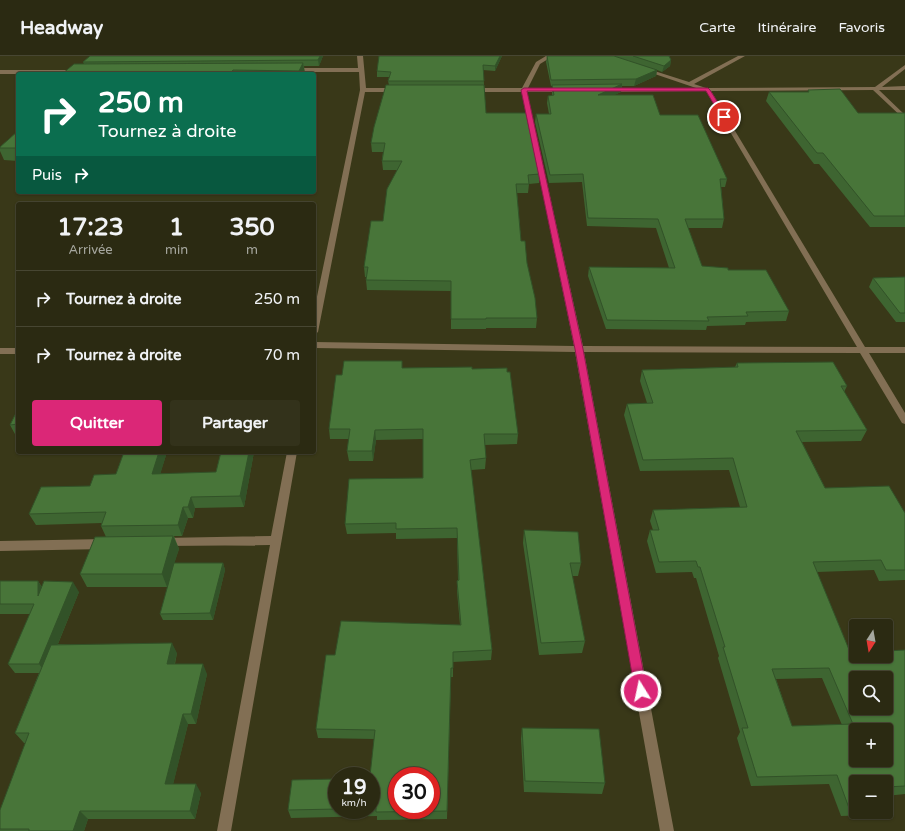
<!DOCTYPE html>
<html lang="fr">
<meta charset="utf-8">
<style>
body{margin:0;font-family:"Varela Round",sans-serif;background:#33321b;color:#f1f3f6;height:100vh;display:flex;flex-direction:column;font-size:15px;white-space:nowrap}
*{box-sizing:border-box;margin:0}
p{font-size:13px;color:#a6a79f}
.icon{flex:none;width:22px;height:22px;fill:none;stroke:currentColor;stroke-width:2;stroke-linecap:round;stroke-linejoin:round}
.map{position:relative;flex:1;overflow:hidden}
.sheet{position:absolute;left:16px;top:146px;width:300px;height:252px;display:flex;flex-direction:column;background:#2b2a12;border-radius:4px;box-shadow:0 1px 3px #0004,0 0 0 1px #474632}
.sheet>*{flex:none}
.hud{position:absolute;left:16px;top:16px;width:300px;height:122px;border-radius:4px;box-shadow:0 1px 3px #0004,0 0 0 1px #474632;background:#0b6e4f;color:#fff;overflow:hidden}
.needle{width:26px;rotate:191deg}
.buttons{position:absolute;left:849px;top:563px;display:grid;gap:8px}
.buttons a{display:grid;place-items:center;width:44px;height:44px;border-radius:4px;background:#2b2a12;box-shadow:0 1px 3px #0004,0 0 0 1px #474632;font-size:20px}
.speed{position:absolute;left:328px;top:711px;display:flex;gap:8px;font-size:20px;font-weight:700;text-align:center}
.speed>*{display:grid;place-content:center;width:52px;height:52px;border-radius:50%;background:#2b2a12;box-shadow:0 1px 3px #0004,0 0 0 1px #474632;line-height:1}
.speed small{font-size:10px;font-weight:400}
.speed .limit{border:6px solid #d22;background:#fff;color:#111}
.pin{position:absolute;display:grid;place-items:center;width:34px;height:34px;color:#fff;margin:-17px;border:2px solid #fff;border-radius:50%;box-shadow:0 1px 4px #0007}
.me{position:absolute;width:44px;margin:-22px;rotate:350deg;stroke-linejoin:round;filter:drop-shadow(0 0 3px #0008)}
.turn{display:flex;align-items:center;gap:14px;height:84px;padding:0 16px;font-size:18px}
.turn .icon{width:52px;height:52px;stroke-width:2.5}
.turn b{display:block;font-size:28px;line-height:34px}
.then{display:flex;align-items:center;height:38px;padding:0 16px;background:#0003;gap:8px;font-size:15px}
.eta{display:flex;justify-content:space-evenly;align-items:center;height:68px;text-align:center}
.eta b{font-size:24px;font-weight:700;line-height:28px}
.cta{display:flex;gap:8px;margin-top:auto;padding:8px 16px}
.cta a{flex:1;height:46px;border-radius:4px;background:#db2777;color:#fff;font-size:16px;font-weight:700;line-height:46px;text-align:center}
.cta a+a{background:#33321b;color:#f1f3f6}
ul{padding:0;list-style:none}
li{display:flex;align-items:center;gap:12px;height:56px;padding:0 16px;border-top:1px solid #474632}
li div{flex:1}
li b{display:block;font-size:15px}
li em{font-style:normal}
header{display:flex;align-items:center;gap:24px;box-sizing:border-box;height:56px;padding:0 20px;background:#2b2a12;border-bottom:1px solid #474632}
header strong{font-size:19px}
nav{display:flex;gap:22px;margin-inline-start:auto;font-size:14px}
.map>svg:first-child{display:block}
</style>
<header>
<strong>Headway</strong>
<nav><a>Carte</a><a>Itinéraire</a><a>Favoris</a></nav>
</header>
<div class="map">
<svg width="905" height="775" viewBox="0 0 905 775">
<rect width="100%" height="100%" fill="#393818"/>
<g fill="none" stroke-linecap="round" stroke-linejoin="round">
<path fill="#826f54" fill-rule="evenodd" d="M357 0H363L366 32H397L400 34 397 36H365L318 276 314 279V255L360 34 359 16H291L288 14 291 12H358Z
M546 0H553L540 8 528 32H565L568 34 565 36H527L583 290 857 291 706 35 609 36 606 34 609 32H696L640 13 645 12 689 26 738 0H745L694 28 706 32 875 31 905 9V13L882 31 905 30V34H879L905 59V64L873 34 711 35 865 291H905V297H869L905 357V368L902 367 860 297 584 296 674 775H660L575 296 314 292V286L574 290 522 36H471L468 34 471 32H522L536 6Z
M0 14H77L80 16 77 18H0Z
M0 292H18V298H0Z
M287 396H297L231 775H217L270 489 163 490 159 489 157 486 159 483 163 482 271 480Z
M105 483 109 485 111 488 109 491 105 493 0 495V485Z"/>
</g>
<path fill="#3e6531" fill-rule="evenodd" d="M90 0H323L319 10H304L305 18H62L84 8 83 6Z
M502 0 495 15 483 14 486 57 539 118V127L529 128 528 137H517L521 185 527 207 537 262 536 272H486V273H451V235L367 234 366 224V221H365L364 211 383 165 397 114H383L382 105 383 96H372L371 87 389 29 388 25 390 21H377V15Z
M547 0H669L671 4 670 10 662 16 657 14 656 20 634 30H622L621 36 614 39 660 59 727 123 725 131H721L724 163 722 172H688L702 210 728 214 789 255 786 265 746 266 745 269 707 270 706 274 606 273 588 220 589 211 669 212 656 172 587 170 582 126 549 127 535 66 536 58H549L547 47 548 40H552V30H551L546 6Z
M808 34 858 57H905V171H870L819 108H814L766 45 769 36H808Z
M18 75V105L4 104 0 95V91Z
M905 221V266H896L869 231 873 222Z
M737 307 847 330 844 336 867 374 861 385 802 386 825 432 905 457V524L879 525 874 514 817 516 850 596 905 594V738L886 740V726H856V756H875L873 759 841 760 829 728 751 730 737 682 740 676 718 602 719 600 696 522H694L692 516 656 517 647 485 650 474H653L650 465 653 454 740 451 729 414 640 415 624 359 627 348 647 347 640 325 642 314 735 311ZM822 622 842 669 792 670 776 623Z
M403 312 472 313 507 316 518 378 517 388 484 389 486 402 485 413 471 414 492 594 491 604 453 606V621H451L447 763 377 764V760L291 762 288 754 337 723V754H371V720L374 683 318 682 316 673 335 599 460 569 457 535V525L458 524 457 482 396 483V477L347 478 345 468 423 422V383L376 384 373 405H349L347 395 349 383H330L329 373 342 319Z
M18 353V380H16L10 369Z
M124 396H167L160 418 216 416 221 396H254L244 451 195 452 193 462H188L182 480H174L179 493 174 507H223L225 514 213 564H163L160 558 173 513 167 531H87L80 518 106 481 101 470 102 467 36 469 29 458 116 418Z
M524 474 581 507 578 520H572L585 585 582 597 539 599 523 487Z
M0 525H38L42 531 79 536 58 588 177 597 175 608 207 618 196 668H188L173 728 201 737 195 763H88L84 775H0V773L26 687H24L15 677 39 617H15L8 608 30 558H0Z
M522 672 605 727 602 738 524 736 521 683Z"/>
<path fill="#325228" d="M320 0H323L319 10 318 4Z
M500 0H502L495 15V10Z
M671 4 670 10 662 16 664 10Z
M303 7 305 18H300L299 15Z
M233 14 234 18H230Z
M657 14 656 20 634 30 636 23Z
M622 28 621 36 597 47 598 39Z
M375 374 376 384 373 405 372 395Z
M159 396H167L157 429 152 418Z
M249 396H254L244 451 240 440Z
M191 441 195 452 193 462 188 451Z
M183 451 188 462 182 480 178 469Z
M173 480 179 493 167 531 162 518Z
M223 507 225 514 213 564 210 557Z
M38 525 44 535 38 540Z
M73 526 79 536 46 617 39 608Z
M172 587 177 597 172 618 167 608Z
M203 608 207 618 196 668 191 658Z
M183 658 188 668 171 737 165 728Z
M196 728 201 737 195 763 190 755Z
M80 755 88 763 84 775H73Z"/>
<path fill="#487539" stroke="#325228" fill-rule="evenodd" d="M90 0H320L318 4 83 6Z
M379 0H500L495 10 483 9 484 25H388L391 16 377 15Z
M547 0H614L657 14 636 23 551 24Z
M633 0H669L671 4 664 10Z
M303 7 299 15 233 14 230 18H62L74 8Z
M622 28 598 39H653L660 59H698L727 123H720L724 163H685L702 210 728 212V214H766L789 255 746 256 748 260 707 261 709 265 607 264 589 211 675 212 658 163 588 162 583 118 550 119 536 58H551L548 40 554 39 552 29Z
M386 29H484L486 57H526L539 118 528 119 529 128H516L521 185H525L527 207 535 242 537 262H486V263H451V225L366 224 368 211H364L371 165H383L387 133 402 105H382L385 87H371L374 71Z
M840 33 858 57H905V160H874L823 97H817L769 36H809L808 34Z
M18 75V92H0V91Z
M905 221V257H900L873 222Z
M344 305H402V312L472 311V313L507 312V316H510L518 378H484L486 402 470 404 492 594 453 596V612H451L447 755 376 756V752H371V720H370L375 674 316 673 326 599H335L341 565 461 569 457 525 459 524 457 472 396 473V467L345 468 349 423 423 422V373L375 374 372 395H347L350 373H329L336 319H342ZM397 720H431V754H397Z
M833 306 847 330H841L867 374 796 375 825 432 889 430 905 457V514H886L881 504 813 506 850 596 856 595V600H886V595L905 594V730L886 731V726H856V751L849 752 837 719 757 721 742 672H748L723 591H725L700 511H698L696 505 659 506 650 474H659L653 454 747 451 733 402 643 404 627 348 653 347 642 314 738 311 737 307ZM829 612 853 668 792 670 772 613ZM856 622H886V652H856ZM856 674H886V704H856Z
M18 353V368L10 369Z
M124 396H159L152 418 216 416 221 396H249L240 440 191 441 188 451H183L178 469 101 470 106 456 29 458 41 431 90 430 94 419 116 418Z
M524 474 578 476 581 507H570L585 585 541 587Z
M173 480 162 518H80L95 481Z
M174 507H223L210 557 160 558Z
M0 525H38V540L44 525 73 526 39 608H8L34 548H0Z
M172 587 167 608H203L191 658H183L165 728H196L190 755H80L73 775H29V773H0V754L29 677H15L51 589Z
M522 672 599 673 605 727 525 725Z
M337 723V753L288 754 292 724Z"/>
<path fill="#db2777" stroke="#8e194d" d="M524 32H708L710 34 727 61 722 62 706 35H527L583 293 647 635 646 639 641 641 637 639 635 635 575 293 521 34Z"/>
</svg>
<div class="buttons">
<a><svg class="needle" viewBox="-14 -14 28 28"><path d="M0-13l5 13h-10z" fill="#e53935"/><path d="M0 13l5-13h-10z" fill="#a6a79f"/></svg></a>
<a><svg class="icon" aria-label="search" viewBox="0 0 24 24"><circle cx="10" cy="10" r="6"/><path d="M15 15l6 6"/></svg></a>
<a>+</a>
<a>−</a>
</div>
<div class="speed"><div>19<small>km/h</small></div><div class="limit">30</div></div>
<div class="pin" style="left:724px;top:61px;background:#d93025"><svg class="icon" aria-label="arrive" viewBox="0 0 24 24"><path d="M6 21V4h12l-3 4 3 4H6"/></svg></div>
<svg class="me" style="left:641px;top:635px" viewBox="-20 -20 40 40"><circle r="17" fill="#db2777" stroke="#fff" stroke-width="3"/><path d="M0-11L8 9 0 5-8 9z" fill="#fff"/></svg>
<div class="hud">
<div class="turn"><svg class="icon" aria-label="right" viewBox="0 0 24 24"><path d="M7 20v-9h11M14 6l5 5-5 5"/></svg><div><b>250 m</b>Tournez à droite</div></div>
<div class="then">Puis<svg class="icon" aria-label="right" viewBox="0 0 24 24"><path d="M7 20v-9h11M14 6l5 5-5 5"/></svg></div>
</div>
<section class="sheet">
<div class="eta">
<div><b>17:23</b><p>Arrivée</p></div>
<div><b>1</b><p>min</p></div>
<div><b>350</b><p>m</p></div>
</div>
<ul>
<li><svg class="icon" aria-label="right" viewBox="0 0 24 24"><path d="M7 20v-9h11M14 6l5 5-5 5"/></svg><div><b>Tournez à droite</b></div><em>250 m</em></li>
<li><svg class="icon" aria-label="right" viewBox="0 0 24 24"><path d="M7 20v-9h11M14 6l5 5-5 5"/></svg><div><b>Tournez à droite</b></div><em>70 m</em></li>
</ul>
<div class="cta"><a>Quitter</a><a>Partager</a></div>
</section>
</div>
